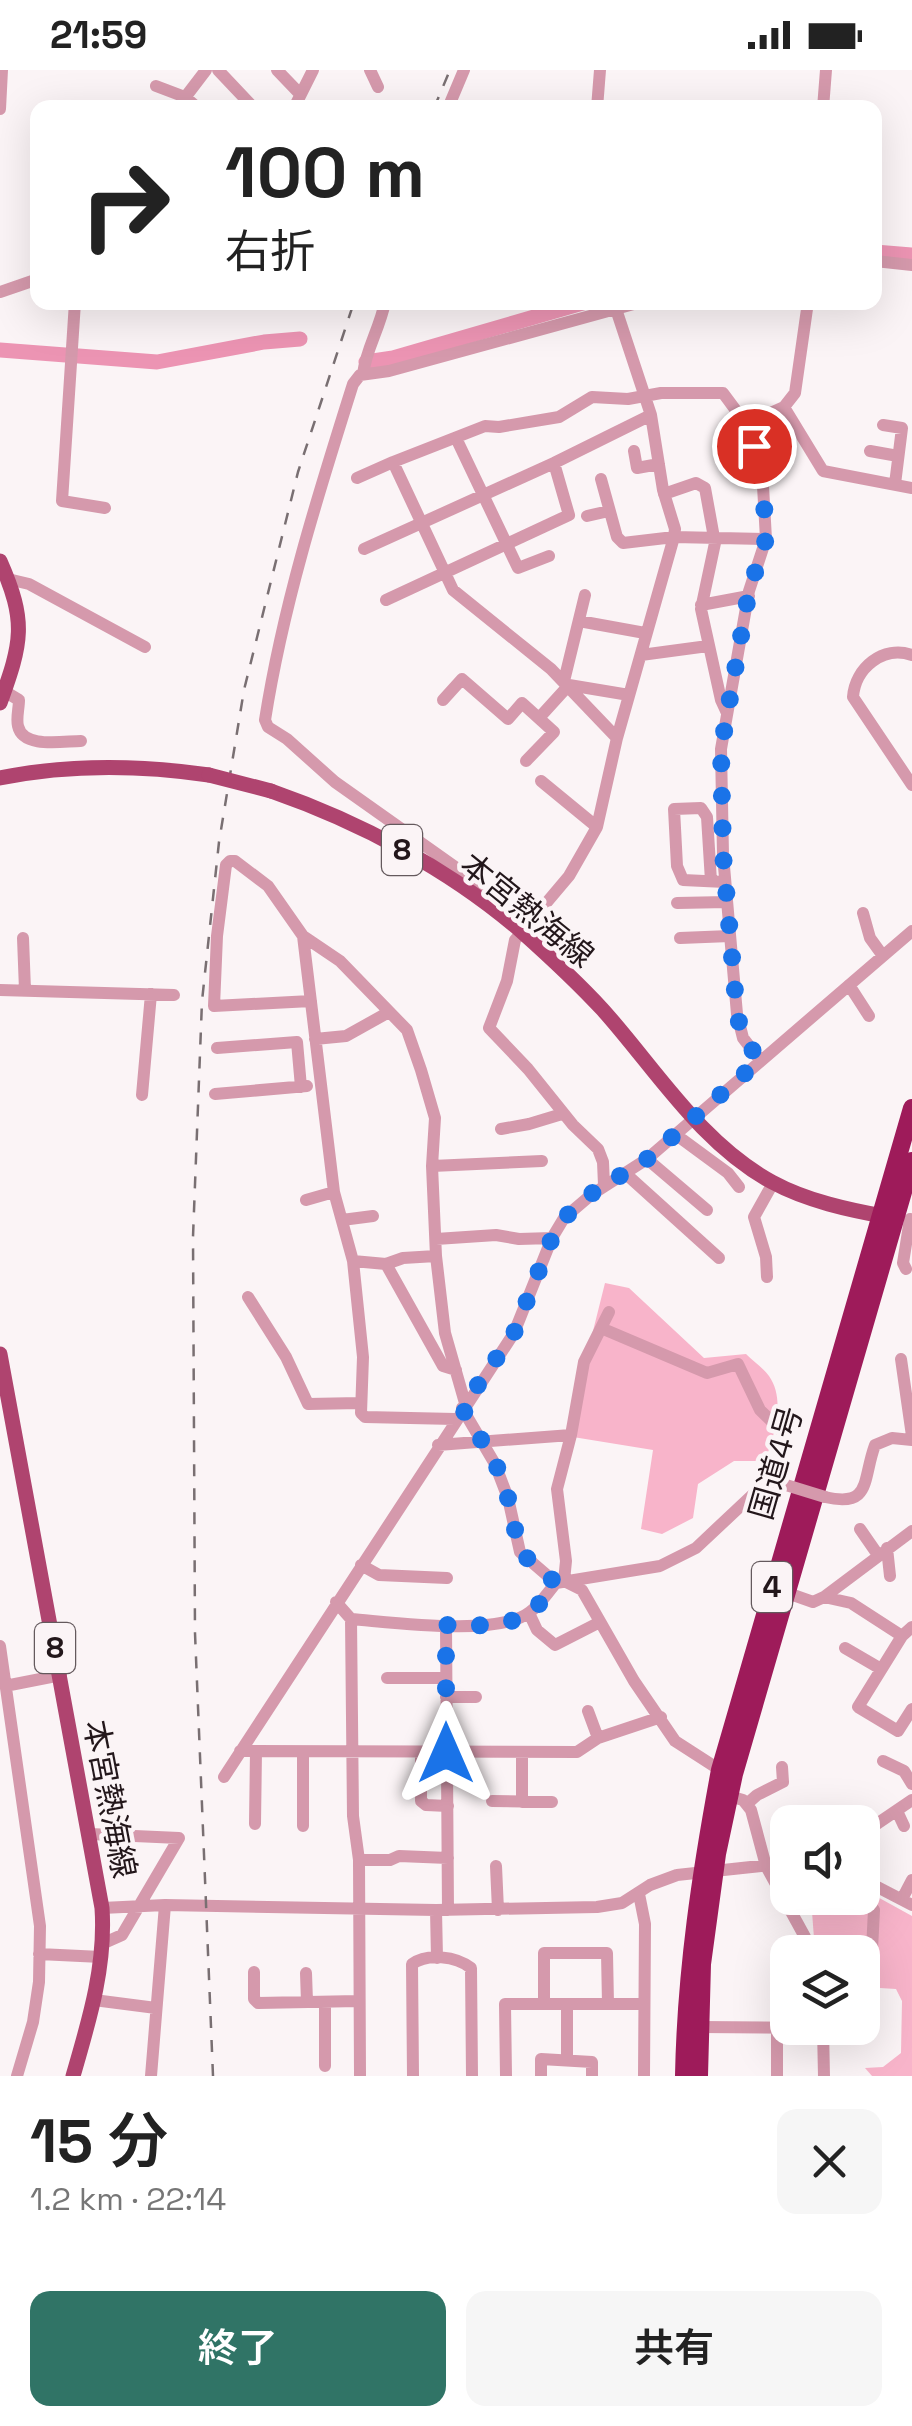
<!DOCTYPE html>
<html lang="ja">
<meta charset="utf-8">
<style>
body{margin:0;font-family:"Space Grotesk","Noto Sans JP",sans-serif;background:#f6f6f6;color:#222;height:100vh;display:flex;flex-direction:column;font-size:38px;white-space:nowrap}
*{box-sizing:border-box;margin:0}
p{font-size:32px;color:#767676}
.icon{flex:none;width:55px;height:55px;fill:none;stroke:currentColor;stroke-width:2;stroke-linecap:round;stroke-linejoin:round}
.map{position:relative;height:2006px;overflow:hidden}
.side{display:flex;flex-direction:column;background:#fff;flex:1}
.side>*{flex:none}
.guide{position:absolute;left:30px;top:30px;width:852px;height:210px;border-radius:20px;box-shadow:0 10px 40px #0002;background:#fff;color:#222;overflow:hidden}
.tools{position:absolute;left:770px;top:1735px;display:grid;gap:20px}
.tools a{display:grid;place-items:center;width:110px;height:110px;border-radius:20px;background:#fff;box-shadow:0 10px 40px #0002;font-size:50px}
.pin{position:absolute;display:grid;place-items:center;width:85px;height:85px;color:#fff;margin:-42px;border:5px solid #fff;border-radius:50%;box-shadow:0 2px 10px #0007}
.me{position:absolute;width:110px;margin:-55px;rotate:0deg;stroke-linejoin:round;filter:drop-shadow(0 0 8px #0008)}
.turn{display:flex;align-items:center;gap:35px;height:210px;padding:0 30px;font-size:45px}
.turn .icon{width:130px;height:130px;stroke-width:2.5}
.turn b{display:block;font-size:70px;line-height:85px}
.round{display:grid;place-items:center;flex:none;width:105px;height:105px;border-radius:20px;background:#f6f6f6}
.summary{display:flex;align-items:center;justify-content:space-between;height:170px;padding:0 30px}
h1{font-size:60px;font-weight:600;line-height:75px}
.primary-button{display:flex;gap:20px;margin-top:auto;padding:20px 30px}
.primary-button a{flex:1;height:115px;border-radius:20px;background:#307466;color:#fff;font-size:40px;font-weight:600;line-height:115px;text-align:center}
.primary-button a+a{background:#f6f6f6;color:#222}
.status{display:flex;justify-content:space-between;align-items:center;height:70px;padding:0 50px;background:#fff;direction:ltr}
.status svg{height:28px;fill:currentColor}
.map>svg:first-child{display:block}
</style>
<div class="status"><b>21:59</b><svg viewBox="0 0 49 12"><path d="M0 12V9h3v3zM5 12V6h3v6zM10 12V3h3v9zM15 12V0h3v12zM26 1h20v11H26zM47 4h2v5h-2z"/></svg></div>
<div class="map">
<svg width="912" height="2006" viewBox="0 0 912 2006">
<rect width="100%" height="100%" fill="#fbf4f6"/>
<path fill="#f8b4ca" d="M605 1213 629 1218 704 1288 746 1284C753 1291 763 1298 769 1306 786 1330 774 1366 765 1391H734L698 1414 693 1448 662 1464 641 1459 653 1380 573 1367 582 1305Z
M863 1819 912 1846V2006H872L865 1998 883 1997 901 1983 902 1931 896 1919 863 1917 862 1882H815L811 1828H862Z"/>
<g fill="none" stroke-linecap="round" stroke-linejoin="round">
<path stroke="#ec94b3" stroke-width="15" d="M875 182 912 185
M0 280 157 292 264 272 300 269
M366 292 393 288 586 232"/>
<path stroke="#d599ac" stroke-width="12" d="M218 0 254 38
M277 0 300 24
M370 0 378 17
M156 16 185 27 198 38
M177 38 206 0
M294 38 313 0
M448 38 464 0
M597 38 600 0
M823 38 826 0
M0 39 2 0
M875 191 912 195
M0 222 38 209
M75 232 62 431 105 438
M363 304C366 279 380 258 385 232
M784 337 823 401 912 418
M746 354 784 337 795 323 808 232
M883 355 902 358 895 414
M456 368 518 498 549 486
M634 381 637 398 659 394
M870 381 898 386
M357 408 393 392
M601 409 617 467 623 473 674 467 766 469
M664 424 696 413 705 418 715 473 701 539 721 630 727 643
M587 446 609 441
M364 479 554 393 651 345
M8 509 29 514 145 577
M386 530 569 445 554 393
M701 535 749 526
M579 551 645 563
M641 585 708 576
M912 585C883 575 855 598 853 627L912 715
M564 611 585 525
M4 621 19 630C19 638 16 648 18 656 23 679 63 671 81 671
M443 630 462 609 508 649 522 633 554 662 526 691
M539 648 569 615 629 625
M617 668 551 599 453 520 393 392 485 356 499 357 559 347 592 327 628 329 661 323H723L746 354 762 398 766 469 749 521 721 679 723 785 737 944 743 968 760 990
M541 711 597 757
M711 811 707 747 701 738 674 739 677 796 683 810 725 812
M677 833 727 832
M863 843 870 868 883 886
M530 850 335 712 287 669 268 657 265 650C283 535 318 425 353 314L360 305 389 301 641 232
M303 866 340 891 407 960 421 1000 435 1048 432 1096 436 1186 445 1263 465 1333
M23 868 25 920
M680 868 730 866
M849 915 869 946
M0 920 174 925
M311 931 214 936 217 866 226 795 230 791H235L268 816 303 866 334 1122 353 1191 363 1287 361 1343 365 1347 455 1349
M315 969 346 966 389 942
M217 978 297 972 301 1017
M215 1024 307 1016
M142 1025 151 924
M501 1059 529 1054 562 1044
M675 1064 728 1103 739 1117
M647 1089 707 1140
M432 1096 542 1091
M626 1104 719 1188
M604 1115 603 1092 598 1079 573 1055 528 999 489 958 507 911 515 870 569 806 597 757 617 668 674 467 675 459 663 420 651 345 614 233
M306 1130 334 1122
M342 1150 373 1146
M436 1169 496 1165 519 1169 552 1168
M353 1191 386 1194 403 1188 436 1186
M386 1194 443 1296 456 1300
M906 1199 903 1193 910 1149
M767 1207 766 1187 754 1147 773 1113
M248 1227 286 1287 308 1334 360 1333
M601 1258 707 1303 738 1294 760 1340 786 1365 773 1411
M901 1289 912 1366
M462 1338 495 1394 508 1428 520 1482 556 1513
M571 1365 584 1292 609 1242
M438 1375 571 1365 557 1419 566 1491 564 1511 582 1520 634 1611 675 1671 720 1700
M825 1427C872 1438 862 1410 875 1375L892 1368 912 1370
M860 1459 878 1485
M887 1478 890 1506
M361 1495 379 1505 447 1508
M779 1520 813 1532 824 1527 912 1461
M824 1527 851 1533 902 1566
M336 1532 351 1549 353 1746 359 1790 360 2006
M529 1543 537 1560 555 1575 600 1552
M351 1549C391 1552 498 1567 530 1542 540 1535 548 1522 556 1513L660 1496 696 1478 764 1414 773 1411 786 1415
M446 1555 448 1840
M912 1557 902 1566 858 1637 898 1661 912 1639
M0 1576 40 1856 39 1912 33 1952 17 2006
M845 1578 881 1599
M387 1608H446
M5 1616 61 1605
M446 1627H476
M588 1641 598 1668
M240 1681 577 1682 598 1668 661 1647
M421 1682V1731L426 1735 448 1736
M883 1691 904 1701 912 1714
M224 1707 514 1263 552 1168 564 1148 591 1125 647 1089 912 861
M729 1726 743 1730 751 1740 766 1796 805 1867 811 1882
M492 1731 552 1732
M522 1732V1682
M748 1733 757 1725 783 1712 782 1697
M897 1741 904 1756
M255 1754 256 1681
M303 1756V1682
M90 1764 179 1768 122 1865 104 1873
M862 1764 912 1730
M359 1790H390L399 1786 448 1788
M496 1796 498 1840
M862 1809 912 1835
M639 1824 645 1854 644 2006
M862 1825 874 1840 868 1958
M902 1829 912 1810
M102 1838 165 1835
M436 1840 437 1888
M39 1884 101 1887
M254 1902V1929L258 1933 358 1931
M306 1903 307 1932
M94 1930 156 1938
M325 1932V1996
M544 1934V1883H607L608 1934
M700 1957 823 1958
M823 1958 824 2006
M567 1990V1934
M151 2006 165 1835 436 1840 597 1837 622 1833 650 1815 677 1805 788 1793
M413 2006 412 1894C427 1883 456 1886 471 1898L472 2006
M506 2006 505 1934H643
M541 2006V1989L592 1992V2006
M777 2006V1958"/>
<path stroke="#af446f" stroke-width="15" d="M0 491C27 552 22 572 0 633
M0 708C69 694 140 695 209 705
M271 721C360 752 449 799 521 861 549 886 578 913 603 940 655 998 701 1074 772 1112 807 1131 849 1140 888 1147
M0 1284 102 1838C106 1896 89 1951 73 2006"/>
<path stroke="#9e1b5a" stroke-width="18" d="M684 2006C686 1901 701 1802 720 1700L912 1038
M699 2006 702 1894 717 1784 734 1704 912 1091"/>
<path stroke="#796f72" stroke-width="2.5" stroke-dasharray="12 12" stroke-linecap="butt" d="M434 38 450 0
M213 2006 195 1563 193 1167 202 931 219 772 244 620 298 402 354 232"/>
<path stroke="#d599ac" stroke-width="12" d="M786 1415 825 1427"/>
<path stroke="#af446f" stroke-width="15" d="M209 705 271 721"/>
</g>
<g fill="none" stroke-linecap="round" stroke-linejoin="round">
<path stroke="#1a73e8" stroke-width="18" stroke-dasharray="0 32.4" d="M446 1683V1555C471 1556 506 1557 528 1544 539 1537 547 1523 556 1513L520 1482 508 1428 496 1394 462 1338 514 1263 552 1168 564 1148 591 1124 647 1089 760 990 743 968 737 944 723 784 721 679 749 521 766 469 762 398 754 376"/>
</g>
<g text-anchor="middle" stroke-width="9" stroke-linejoin="round" paint-order="stroke">
<g fill="#fbf4f6" stroke="#64595d" stroke-width="2.5">
<rect x="382" y="755" width="40" height="50" rx="8"/>
<rect x="752" y="1492" width="40" height="50" rx="8"/>
<rect x="35" y="1553" width="40" height="50" rx="8"/>
</g>
<g font-size="30" font-weight="bold" fill="#23171b">
<text x="402" y="790">8</text>
<text x="772" y="1527">4</text>
<text x="55" y="1588">8</text>
</g>
<g font-size="32" fill="#23171b" stroke="#fbf4f6">
<text transform="translate(527 840) rotate(39)" y="11">本宮熱海線</text>
<text transform="translate(776 1393) rotate(-74)" y="11">国道4号</text>
<text transform="translate(110 1729) rotate(79)" y="11">本宮熱海線</text>
</g>
</g>
</svg>
<div class="tools">
<a><svg class="icon" aria-label="sound" viewBox="0 0 24 24"><path d="M4 9h4l5-4v14l-5-4H4zM17 9q2 3 0 6"/></svg></a>
<a><svg class="icon" aria-label="layers" viewBox="0 0 24 24"><path d="M12 4l9 5-9 5-9-5zM3 14l9 5 9-5"/></svg></a>
</div>
<div class="pin" style="left:754px;top:376px;background:#d93025"><svg class="icon" aria-label="arrive" viewBox="0 0 24 24"><path d="M6 21V4h12l-3 4 3 4H6"/></svg></div>
<svg class="me" style="left:446px;top:1683px" viewBox="-20 -20 40 40"><path d="M0-17L14 15 0 8-14 15z" fill="#1a73e8" stroke="#fff" stroke-width="4"/></svg>
<div class="guide">
<div class="turn"><svg class="icon" aria-label="right" viewBox="0 0 24 24"><path d="M7 20v-9h11M14 6l5 5-5 5"/></svg><div><b>100 m</b>右折</div></div>
</div>
</div>
<section class="side">
<div class="summary"><div><h1>15 分</h1><p>1.2 km · 22:14</p></div><a class="round"><svg class="icon" aria-label="close" viewBox="0 0 24 24"><path d="M6 6l12 12M18 6L6 18"/></svg></a></div>
<div class="primary-button"><a>終了</a><a>共有</a></div>
</section>
